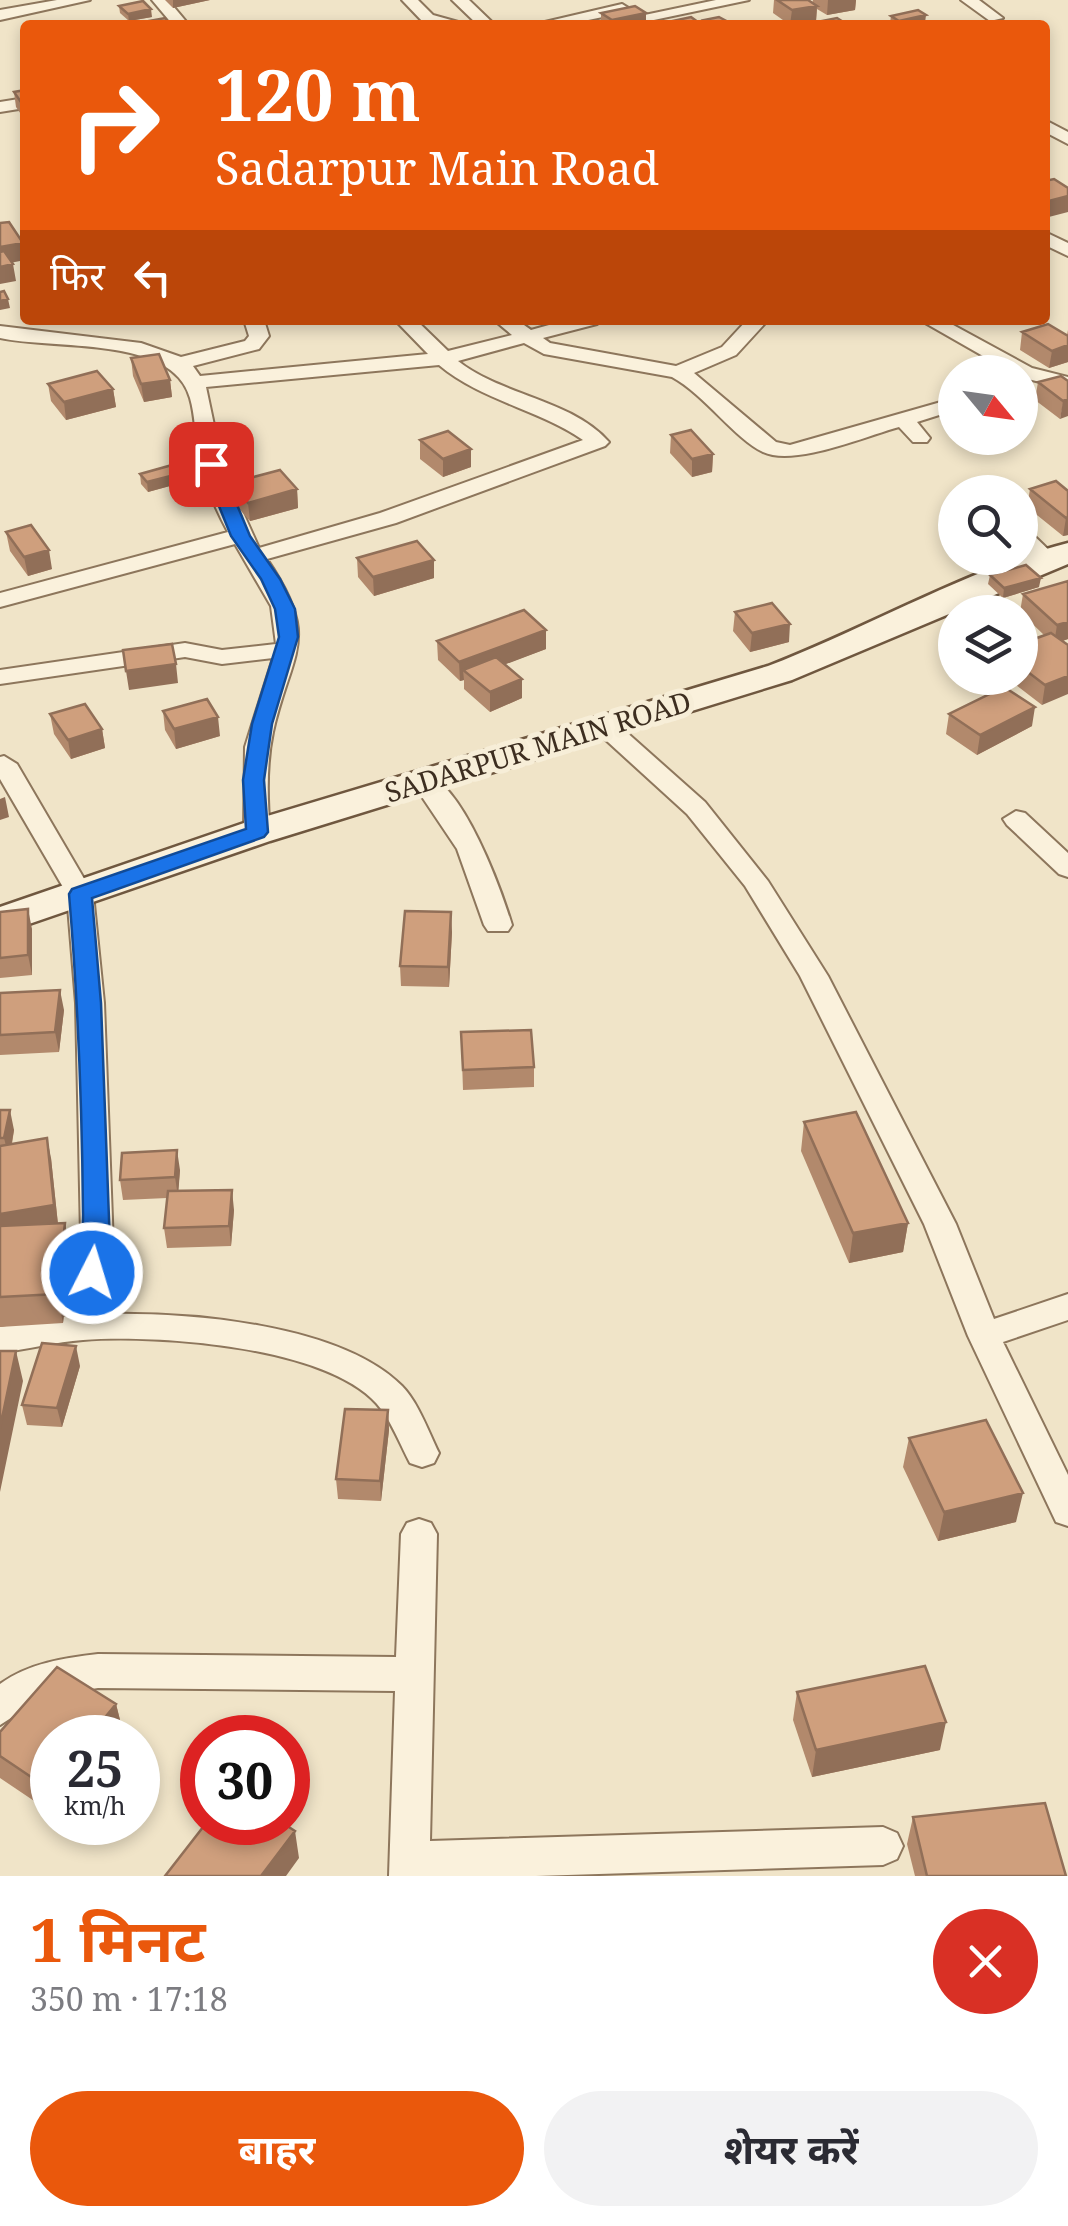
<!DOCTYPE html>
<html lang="hi">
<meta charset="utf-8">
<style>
body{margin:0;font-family:"Noto Serif","Noto Sans Devanagari",serif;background:#f2f2f3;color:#2b2b33;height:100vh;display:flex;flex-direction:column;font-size:38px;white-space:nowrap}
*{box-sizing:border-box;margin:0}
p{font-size:32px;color:#7c7c81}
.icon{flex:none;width:55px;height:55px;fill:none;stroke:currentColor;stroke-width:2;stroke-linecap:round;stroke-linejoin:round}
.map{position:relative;height:1876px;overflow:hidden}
.details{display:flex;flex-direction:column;background:#fff;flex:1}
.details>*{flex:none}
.hud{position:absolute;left:20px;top:20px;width:1030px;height:305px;border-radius:10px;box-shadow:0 5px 15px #0003;background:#ea580c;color:#fff;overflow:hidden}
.needle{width:65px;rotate:119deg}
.controls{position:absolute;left:938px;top:355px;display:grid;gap:20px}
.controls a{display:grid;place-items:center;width:100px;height:100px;border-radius:50%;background:#fff;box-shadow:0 5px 15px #0003;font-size:50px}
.speed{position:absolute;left:30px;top:1715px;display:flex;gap:20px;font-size:50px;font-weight:700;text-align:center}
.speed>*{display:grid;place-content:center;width:130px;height:130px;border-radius:50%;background:#fff;box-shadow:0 5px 15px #0003;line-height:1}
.speed small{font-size:25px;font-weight:400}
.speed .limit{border:15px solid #d22;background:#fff;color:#111}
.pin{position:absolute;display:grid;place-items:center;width:85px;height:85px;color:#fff;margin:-42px;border-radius:20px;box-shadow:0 5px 15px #0006}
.me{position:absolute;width:110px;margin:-55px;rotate:5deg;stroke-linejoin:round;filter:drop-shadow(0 0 8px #0008)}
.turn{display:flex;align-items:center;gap:35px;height:210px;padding:0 30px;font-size:45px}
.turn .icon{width:130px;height:130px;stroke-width:2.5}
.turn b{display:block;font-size:70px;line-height:85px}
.then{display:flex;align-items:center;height:95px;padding:0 30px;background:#0003;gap:20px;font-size:38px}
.round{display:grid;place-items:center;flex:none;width:105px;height:105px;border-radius:52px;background:#f2f2f3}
.headline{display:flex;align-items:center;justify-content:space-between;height:170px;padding:0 30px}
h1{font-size:60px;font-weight:700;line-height:75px;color:#ea580c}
.cta{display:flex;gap:20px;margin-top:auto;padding:20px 30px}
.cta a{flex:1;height:115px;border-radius:60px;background:#ea580c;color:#fff;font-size:40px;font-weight:700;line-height:115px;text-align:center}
.cta a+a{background:#f2f2f3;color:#2b2b33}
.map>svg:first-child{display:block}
</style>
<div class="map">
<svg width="1068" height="1876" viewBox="0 0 1068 1876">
<rect width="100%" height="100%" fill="#f0e4c8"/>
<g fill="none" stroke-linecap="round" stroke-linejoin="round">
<defs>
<path id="street" d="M57 0H90L0 20V10Z
M152 0H168L189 25H173Z
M402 0H418L433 15 469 25 423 22Z
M452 0H469L495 25H478Z
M716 0H749L630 25H597Z
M961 0H979L1003 18 990 21Z
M622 4 630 9 627 12 564 25H532Z
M25 98V108L0 112V102Z
M1045 120 1068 132V144L1045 132Z
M1045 232 1068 243V256L1045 245Z
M244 320H264L269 336 259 349 193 366 200 376 428 354 395 320H416L448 351 512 335 494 320H517L531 330 567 320H600L597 324 543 338 550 343 676 366 722 347 747 320H768L736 355 694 373 776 442 790 445 955 398V410L917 422 930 438 927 442H913L899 427C866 436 794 467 763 452 735 439 705 395 672 377L544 354 524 343 458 361C502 396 571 399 609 442L605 446 396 523 267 559C322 640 291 651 273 732 266 765 267 799 270 832L257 840 244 832 245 747 273 658 222 664 185 657 0 684V670L185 643 222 650 276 644 271 606 235 544 0 607V593L228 532C215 508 203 480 198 452 195 434 195 415 190 398 173 335 52 350 0 338V326L141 343 181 357 245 341 249 336ZM439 365C482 401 538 409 583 440L380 513 259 548 223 468 206 387Z
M920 320H944L1032 368 1068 377V389L1020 377V372H1011Z
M1020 528 1028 530 1055 556 1058 561 1055 566H1039L1020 547Z
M606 720 615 722 705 802 768 881 828 976 956 1224 994 1319 1068 1294V1320L1003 1342 1068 1475V1526L1056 1522 968 1336 924 1224 800 976 745 886 687 814 597 732 594 727 597 722Z
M4 756 17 764 93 894 104 1003 113 1246 102 1314C186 1312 339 1323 402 1386 418 1402 429 1433 439 1453L434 1463 422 1467 410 1463C401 1446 393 1425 381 1409 335 1346 156 1334 83 1340 56 1342 28 1349 0 1353V1327L69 1316 79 1259 0 1262V1238L81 1235 76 1003 67 894 0 779V757Z
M425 774C463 784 501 889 512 925L508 931H488L484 925 457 849 412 782Z
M1016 811 1025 813 1068 853V877L1059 874 1007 825 1003 819Z
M419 1519 431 1523 437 1534 430 1841 883 1827 897 1833 903 1846 897 1859 883 1865 536 1876H389L395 1691 98 1688 45 1696 0 1725V1684C29 1663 64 1658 98 1654L396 1657 401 1534 407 1523Z"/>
<path id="secondary" d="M1068 543V564L792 680 270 841 0 934V907L244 823 768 666C865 629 970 568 1068 543Z"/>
</defs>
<use href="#street" stroke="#8d765c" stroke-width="4"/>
<use href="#secondary" stroke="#6f573f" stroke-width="5"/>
<use href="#street" fill="#faf1dc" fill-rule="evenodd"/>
<use href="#secondary" fill="#faf1dc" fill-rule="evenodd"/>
</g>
<path fill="#b2896c" d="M165 0H210L173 8Z
M774 0H809L812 3 813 0H856L855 10 827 15 817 9 816 21 790 25 773 13Z
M119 6 152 17 129 21 120 13Z
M601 13H646V25H601Z
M891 16 925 23 916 25H893L890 23Z
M25 90V120L16 107 14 92Z
M1068 330V362L1049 368 1020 350 1022 332 1067 335Z
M131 358 170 380 172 397 144 402 133 376Z
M1068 381 1060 419 1035 400 1038 382Z
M48 384 113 389 116 407 66 420 51 401Z
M671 435 713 454 712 472 692 477 670 453Z
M420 440 471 449V467L443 477 420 459Z
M198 469 199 478 148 492 141 484 140 474Z
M231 483 297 489 298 508 250 521 233 502Z
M1030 489 1068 491V535L1063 536 1027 507Z
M6 532 52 569 28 576 10 551Z
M357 558 434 560V578L374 596 358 577Z
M990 575 1039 587 1003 598 988 584Z
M1068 581V639L1062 641 1042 705 1007 678H1020V644L1044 635 1020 612 1023 594Z
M735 612 789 642 750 652 733 631Z
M437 641 546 649 505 664 522 679V698L490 712 464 689V680L460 681 438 660Z
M163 711 220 736 176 749 165 730Z
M50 714 102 729 105 748 71 759 54 734Z
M949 714 1032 726 977 755 946 734Z
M0 912 32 929V975L0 978Z
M452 932 449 987 401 986 400 966Z
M0 993 64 1010 59 1052 0 1055Z
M461 1032 534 1067V1087L463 1090Z
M0 1110 14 1130 12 1144 51 1158 58 1224 71 1253 63 1323 0 1327Z
M804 1122 908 1223 903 1252 849 1263 801 1151Z
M180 1170 178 1191 234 1210 231 1246 167 1248 164 1228 167 1198 123 1200 120 1180Z
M80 1366 62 1427 27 1425 22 1405Z
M388 1410 389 1430 381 1501 338 1499 336 1479Z
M909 1438 1016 1522 938 1541 903 1467Z
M797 1692 940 1750 812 1777 793 1720Z
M116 1704 123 1732 52 1738V1813L0 1778V1732Z
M913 1817 1066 1876H915L907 1844Z"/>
<path fill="#916f58" d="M173 0H210L173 8Z
M828 0H856L855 10 827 15Z
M817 6 816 21 790 25 792 10Z
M151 9 152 17 129 21 128 14Z
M646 13V25H612V20Z
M926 15 925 23 916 25H899V21Z
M1068 196V212L1045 218V202Z
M23 243 25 260 0 265V247Z
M13 264 16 281 0 284V267Z
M8 299 10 308 0 310V301Z
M1068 345V362L1049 368 1052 351Z
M170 380 172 397 144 402 141 384Z
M113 389 116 407 66 420 64 402Z
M1068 399V416L1060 419 1063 401Z
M471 449V467L443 477V459Z
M713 454 712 472 692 477V459Z
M198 469 199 478 148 492 147 482Z
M297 489 298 508 250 521 248 503Z
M1068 517V535L1063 536 1066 518Z
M49 550 52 569 28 576 24 557Z
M434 560V578L374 596 373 577Z
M1041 578 1039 587 1003 598 1004 588Z
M1068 622V639L1054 644 1057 625Z
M790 624 789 642 750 652 752 633Z
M546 630V649L472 677 463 670 464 680 460 681 459 662Z
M176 664 178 683 129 690 126 671Z
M1068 676V694L1042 705 1045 685Z
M522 679V698L490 712V692Z
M1035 707 1032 726 977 755 980 735Z
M218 717 220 736 176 749 174 729Z
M102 729 105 748 71 759 68 740Z
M5 797 9 817 0 820V799Z
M28 909 32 929V975L28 955Z
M451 912 452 932 449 987 448 967Z
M60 990 64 1010 59 1052 55 1032Z
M10 1110 14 1130 9 1158 4 1138Z
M47 1138 51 1158 58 1225 0 1235V1214Z
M177 1150 180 1170 178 1197 175 1177Z
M232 1190 234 1210 231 1246 229 1226Z
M65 1223 71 1253 63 1323 57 1294Z
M908 1223 903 1252 849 1263 853 1233Z
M76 1346 80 1366 62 1427 57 1408Z
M16 1351 23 1381 0 1492V1428Z
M388 1410 389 1430 381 1501 380 1481Z
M1023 1493 1016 1522 938 1541 944 1512Z
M116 1704 123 1732 118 1738H88Z
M946 1722 940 1750 812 1777 816 1750Z
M52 1780V1809L46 1787Z
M295 1831 299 1858 286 1876H261Z"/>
<path fill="#cf9f7d" stroke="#916f58" stroke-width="2.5" d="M777 0H808L817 6 792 10Z
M143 1 151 9 128 14 119 6Z
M635 6 646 13 612 20 601 13Z
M918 10 926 15 899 21 891 16Z
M691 17 702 25H654Z
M719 17 734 25H713L704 20Z
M165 18 171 25H146L144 22Z
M837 18 848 25H802Z
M25 90V108L14 92Z
M1054 179 1068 188V196L1045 202V181Z
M9 222 23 243 0 247V223Z
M4 251 13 264 0 267V252Z
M4 291 8 299 0 301V292Z
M1048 324 1068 336V345L1052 351 1022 332Z
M159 354 170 380 141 384 131 358Z
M97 371 113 389 64 402 48 384Z
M1061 376 1068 381V399L1063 401 1038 382Z
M691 430 713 454 692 459 671 435Z
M448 431 471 449 443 459 420 440Z
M190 460 198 469 147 482 140 474Z
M280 470 297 489 248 503 231 483Z
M1056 481 1068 491V517L1066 518 1030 489Z
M31 525 49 550 24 557 6 532Z
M417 541 434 560 373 577 357 558Z
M1026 565 1041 578 1004 588 990 575Z
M1068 581V622L1057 625 1023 594Z
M772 603 790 624 752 633 735 612Z
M524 610 546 630 459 662 437 641Z
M1051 633 1068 645V676L1045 685 1020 666V644Z
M172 644 176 664 126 671 123 650Z
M496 657 522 679 490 692 463 670Z
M1004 687 1035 707 980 735 949 714Z
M207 699 218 717 174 729 163 711Z
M85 704 102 729 68 740 50 714Z
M28 909V955L0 958V912Z
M405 911 451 912 448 967 400 966Z
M60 990 55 1032 0 1035V993Z
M531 1030 534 1067 463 1070 461 1032Z
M0 1110H10L4 1138H0Z
M856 1112 908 1223 853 1233 804 1122Z
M47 1138 54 1205 0 1214V1146Z
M177 1150 175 1177 120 1180 122 1153Z
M232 1190 229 1226 164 1228 168 1191Z
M65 1223 57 1294 0 1297V1226Z
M42 1343 76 1346 57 1408 22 1405Z
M0 1351H16L0 1428Z
M345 1409 388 1410 380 1481 336 1479Z
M986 1420 1023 1493 944 1512 909 1438Z
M925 1666 946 1722 816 1750 797 1692Z
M57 1667 116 1704 88 1738H52V1780L46 1787 0 1756V1732Z
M1045 1803 1066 1876H927L913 1817Z
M207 1822H281L295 1831 261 1876H165Z"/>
<path fill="#1a73e8" stroke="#114b97" stroke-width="2.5" d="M211 458 220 464 250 536 280 579 295 609 298 637 272 724 264 780 268 832 264 837 92 898 101 1003 110 1246 102 1280H83C77 1268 84 1228 83 1212 82 1105 78 1000 69 894L72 889 246 829 243 780 252 724 279 637 275 609 261 579 231 536 202 464Z"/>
<g text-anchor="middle" stroke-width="10" stroke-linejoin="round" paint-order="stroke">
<g font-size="28" fill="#3d2e20" stroke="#f7eed8">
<text transform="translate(538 747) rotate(-17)" y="10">SADARPUR MAIN ROAD</text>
</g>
</g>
</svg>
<div class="controls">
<a><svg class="needle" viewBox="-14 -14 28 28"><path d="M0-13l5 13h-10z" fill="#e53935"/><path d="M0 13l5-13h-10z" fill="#7c7c81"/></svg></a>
<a><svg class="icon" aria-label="search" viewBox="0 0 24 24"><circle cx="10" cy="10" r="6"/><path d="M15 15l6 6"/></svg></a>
<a><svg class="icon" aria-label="layers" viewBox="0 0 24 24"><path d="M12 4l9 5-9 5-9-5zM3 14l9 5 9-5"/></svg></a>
</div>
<div class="speed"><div>25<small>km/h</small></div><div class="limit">30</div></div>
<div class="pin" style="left:211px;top:464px;background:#d93025"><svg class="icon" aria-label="arrive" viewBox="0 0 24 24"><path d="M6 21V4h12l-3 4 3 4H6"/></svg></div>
<svg class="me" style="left:92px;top:1273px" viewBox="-20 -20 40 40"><circle r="17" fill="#1a73e8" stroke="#fff" stroke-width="3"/><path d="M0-11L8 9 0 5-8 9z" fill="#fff"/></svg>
<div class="hud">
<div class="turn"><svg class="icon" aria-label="right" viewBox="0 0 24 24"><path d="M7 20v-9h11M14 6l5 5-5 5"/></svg><div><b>120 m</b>Sadarpur Main Road</div></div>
<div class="then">फिर<svg class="icon" aria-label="left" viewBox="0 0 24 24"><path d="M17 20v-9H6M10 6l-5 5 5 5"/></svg></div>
</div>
</div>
<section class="details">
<div class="headline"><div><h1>1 मिनट</h1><p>350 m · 17:18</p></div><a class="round" style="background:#d93025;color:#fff"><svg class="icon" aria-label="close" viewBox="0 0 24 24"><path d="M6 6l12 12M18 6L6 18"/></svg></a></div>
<div class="cta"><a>बाहर</a><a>शेयर करें</a></div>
</section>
